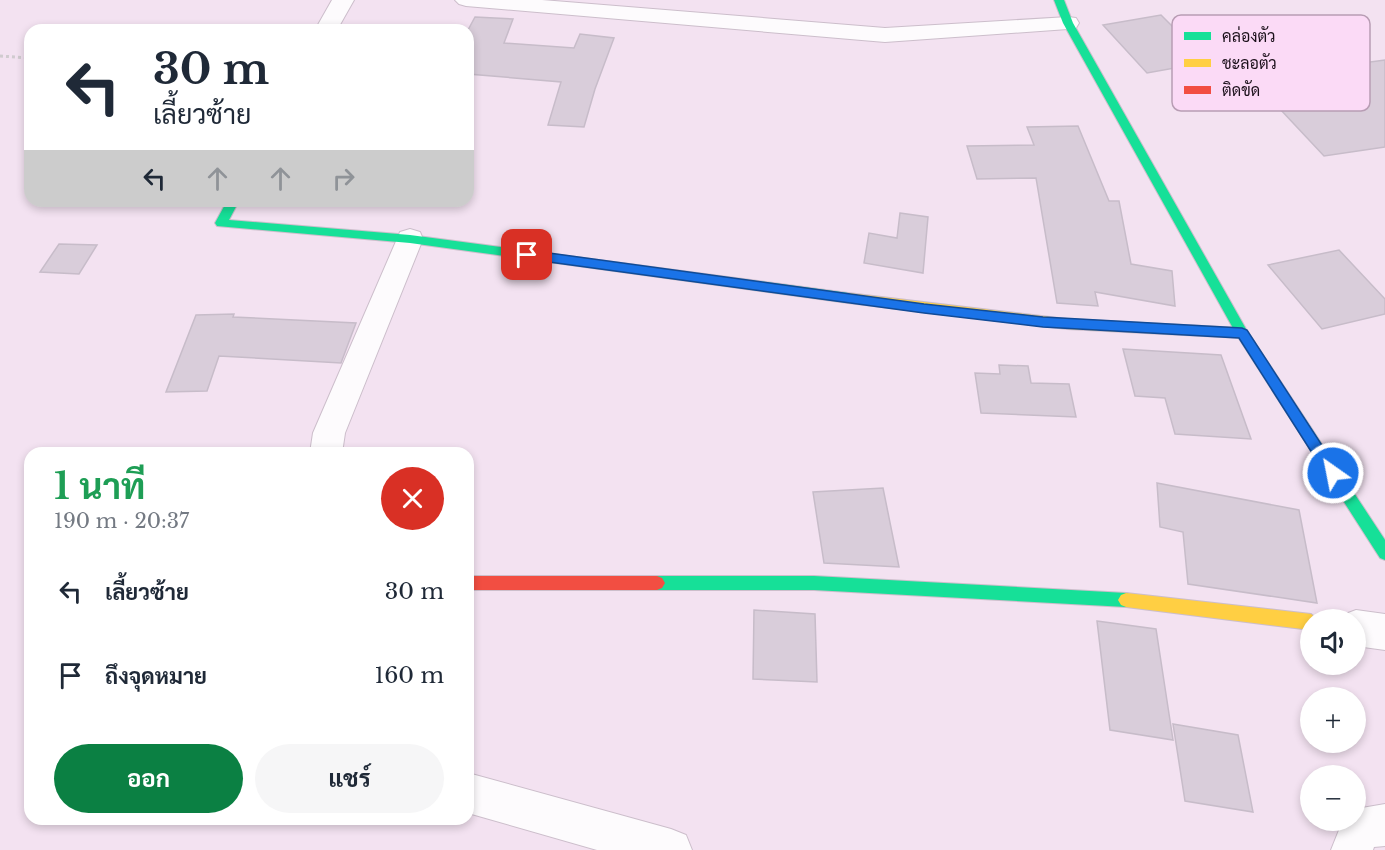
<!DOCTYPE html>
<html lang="th">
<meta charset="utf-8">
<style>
body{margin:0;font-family:"Libre Baskerville",Sarabun,serif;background:#f6f6f7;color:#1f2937;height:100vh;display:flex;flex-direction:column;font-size:22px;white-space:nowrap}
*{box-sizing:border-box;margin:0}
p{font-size:20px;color:#747a83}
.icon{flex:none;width:33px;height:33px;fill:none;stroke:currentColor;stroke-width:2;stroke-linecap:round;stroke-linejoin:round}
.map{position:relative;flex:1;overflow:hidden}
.panel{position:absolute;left:24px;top:447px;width:450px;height:378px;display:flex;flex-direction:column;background:#fff;border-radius:18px;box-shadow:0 3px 9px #0003}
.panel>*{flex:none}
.guide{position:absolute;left:24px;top:24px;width:450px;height:183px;border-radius:18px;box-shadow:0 3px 9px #0003;background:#fff;color:#1f2937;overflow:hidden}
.controls{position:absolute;left:1300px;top:609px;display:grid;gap:12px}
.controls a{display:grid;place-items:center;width:66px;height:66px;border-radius:50%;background:#fff;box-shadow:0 3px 9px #0003;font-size:30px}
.pin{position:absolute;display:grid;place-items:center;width:51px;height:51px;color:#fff;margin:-26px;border-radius:12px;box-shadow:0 3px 9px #0006}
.me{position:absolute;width:66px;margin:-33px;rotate:327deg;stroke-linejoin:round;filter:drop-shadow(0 0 4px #0008)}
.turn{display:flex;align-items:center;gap:21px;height:126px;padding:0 30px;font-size:27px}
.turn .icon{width:78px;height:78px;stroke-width:2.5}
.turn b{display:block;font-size:42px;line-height:51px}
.lanes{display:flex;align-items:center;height:57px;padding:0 30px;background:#0003;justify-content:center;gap:30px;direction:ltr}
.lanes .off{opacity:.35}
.round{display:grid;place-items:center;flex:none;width:63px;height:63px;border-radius:32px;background:#f6f6f7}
.headline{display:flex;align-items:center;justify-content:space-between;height:102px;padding:0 30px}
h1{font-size:36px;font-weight:700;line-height:45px;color:#1e9e55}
.cta{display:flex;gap:12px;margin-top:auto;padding:12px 30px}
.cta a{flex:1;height:69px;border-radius:36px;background:#0b8043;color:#fff;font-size:24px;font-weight:700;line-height:69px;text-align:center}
.cta a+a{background:#f6f6f7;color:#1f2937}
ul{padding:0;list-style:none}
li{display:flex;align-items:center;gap:18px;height:84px;padding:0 30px}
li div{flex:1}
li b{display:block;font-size:22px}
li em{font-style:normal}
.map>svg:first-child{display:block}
</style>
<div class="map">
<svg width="1385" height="850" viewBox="0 0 1385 850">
<rect width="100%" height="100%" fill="#f3e2f1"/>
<path fill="#d9cdda" stroke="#c7bcc9" stroke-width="1.5" d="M1161 15 1208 62 1147 73 1103 25Z
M475 17 513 19 504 43 574 48 580 34 614 38 595 89 584 127 548 125 561 82 468 74V45L471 38 468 30Z
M1385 60V147L1324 156 1251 78Z
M1078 126 1109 201H1119L1131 264 1172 271 1175 306 1095 292 1098 306 1057 303 1036 178 977 179 967 146 1034 145 1027 127Z
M900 213 928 217 923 273 864 263 869 233 897 238Z
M59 244 97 245 79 274 40 272Z
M1339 250 1385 299V314L1322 329 1268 265Z
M234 314 233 317 356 323 341 363 219 356 207 391 166 392 196 315Z
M1123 349 1221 355 1251 439 1175 434 1165 398 1135 396Z
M999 365 1028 366 1031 383 1069 384 1076 417 981 413 975 373 1000 374Z
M1157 483 1299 510 1317 603 1188 584 1183 532 1160 527Z
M883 488 899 567 824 563 813 492Z
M754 610 815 614 817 682 753 679Z
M1097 621 1156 629 1173 740 1110 730Z
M1173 724 1238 735 1253 812 1185 801Z"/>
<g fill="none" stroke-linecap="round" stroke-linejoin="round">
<defs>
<path id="street" d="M332 0H354L337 30H315Z
M455 0H542L885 28 1068 17 1076 18 1079 23 1076 28 1068 29 885 42 466 6 459 4Z
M410 229 420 232 423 239 345 433 342 453H310L313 433 397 239 400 232Z
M1356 610 1385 614V650L1356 646V620H1341L1343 615Z
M468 773 671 829 686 835 692 850H597L468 813Z
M1385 804V846L1374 847 1373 850H1331L1343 820H1356V809Z"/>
<path id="fast" d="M1054 0H1064L1073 23 1246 329 1385 540V560L1380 558 1238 337 1063 23Z
M227 201H239L229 220 410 235 848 293 854 298 848 303 410 243 217 226 215 223Z
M657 576H814L1126 593 1131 595 1134 600 1131 605 1126 607 814 590H657L652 588 649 583 652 578Z"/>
<path id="slow" d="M848 293 1067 319 1242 328 1248 333 1242 338 1067 329 848 303 842 298Z
M1126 593 1311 614 1318 620H1311V630L1126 607 1121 605 1118 600 1121 595Z"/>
<path id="jam" d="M468 576H657L662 578 665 583 662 588 657 590H468Z"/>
</defs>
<use href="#street" stroke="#ccbecb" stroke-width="2"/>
<use href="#fast" stroke="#ccbecb" stroke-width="2"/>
<use href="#slow" stroke="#ccbecb" stroke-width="2"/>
<use href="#jam" stroke="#ccbecb" stroke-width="2"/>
<path stroke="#d0cbcf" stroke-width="3" stroke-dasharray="3 3" stroke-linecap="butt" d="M0 56 30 58"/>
<use href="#street" fill="#fdfbfd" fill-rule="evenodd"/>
<use href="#fast" fill="#16e098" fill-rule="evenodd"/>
<use href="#slow" fill="#ffcf43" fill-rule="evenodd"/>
<use href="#jam" fill="#f24e42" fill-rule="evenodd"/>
</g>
<path fill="#1a73e8" stroke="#114b97" stroke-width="1.5" d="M527 250 924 304 1043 317 1242 328 1247 330 1340 473 1338 478 1333 479 1328 478 1239 338 1043 327 924 313 527 259 521 255Z"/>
<rect x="1172" y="15" width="198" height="96" rx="9" fill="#fbdaf6" stroke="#b89db4" stroke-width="1.5"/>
<rect x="1184" y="32" width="27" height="8" fill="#16e098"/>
<rect x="1184" y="59" width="27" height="8" fill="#ffcf43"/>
<rect x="1184" y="86" width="27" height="8" fill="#f24e42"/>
<g font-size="16" fill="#1b101a">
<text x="1222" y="42">คล่องตัว</text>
<text x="1222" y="69">ชะลอตัว</text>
<text x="1222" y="96">ติดขัด</text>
</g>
</svg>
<div class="controls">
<a><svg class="icon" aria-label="sound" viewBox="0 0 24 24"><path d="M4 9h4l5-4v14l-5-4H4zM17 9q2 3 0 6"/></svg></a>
<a>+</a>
<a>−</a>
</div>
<div class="pin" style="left:527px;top:255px;background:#d93025"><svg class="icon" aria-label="arrive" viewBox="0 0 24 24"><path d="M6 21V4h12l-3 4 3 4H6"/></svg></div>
<svg class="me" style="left:1333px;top:473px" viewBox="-20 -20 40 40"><circle r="17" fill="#1a73e8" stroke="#fff" stroke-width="3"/><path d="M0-11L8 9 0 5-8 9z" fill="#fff"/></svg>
<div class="guide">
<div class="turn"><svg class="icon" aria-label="left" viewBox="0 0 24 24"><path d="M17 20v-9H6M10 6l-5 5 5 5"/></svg><div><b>30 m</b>เลี้ยวซ้าย</div></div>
<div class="lanes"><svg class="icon" aria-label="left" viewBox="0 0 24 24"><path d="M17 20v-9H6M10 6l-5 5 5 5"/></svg><svg class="icon off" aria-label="ahead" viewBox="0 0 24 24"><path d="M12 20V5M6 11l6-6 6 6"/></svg><svg class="icon off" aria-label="ahead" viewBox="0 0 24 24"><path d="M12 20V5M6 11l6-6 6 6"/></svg><svg class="icon off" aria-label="right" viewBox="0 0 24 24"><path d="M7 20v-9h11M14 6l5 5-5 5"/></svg></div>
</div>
<section class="panel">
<div class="headline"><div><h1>1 นาที</h1><p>190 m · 20:37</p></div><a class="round" style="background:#d93025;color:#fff"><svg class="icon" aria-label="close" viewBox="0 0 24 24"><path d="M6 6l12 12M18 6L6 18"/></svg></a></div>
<ul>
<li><svg class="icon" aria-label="left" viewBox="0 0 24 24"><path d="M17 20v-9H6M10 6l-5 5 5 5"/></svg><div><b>เลี้ยวซ้าย</b></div><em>30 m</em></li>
<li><svg class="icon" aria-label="arrive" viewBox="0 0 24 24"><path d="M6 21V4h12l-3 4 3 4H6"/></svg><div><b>ถึงจุดหมาย</b></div><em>160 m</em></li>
</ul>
<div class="cta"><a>ออก</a><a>แชร์</a></div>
</section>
</div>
